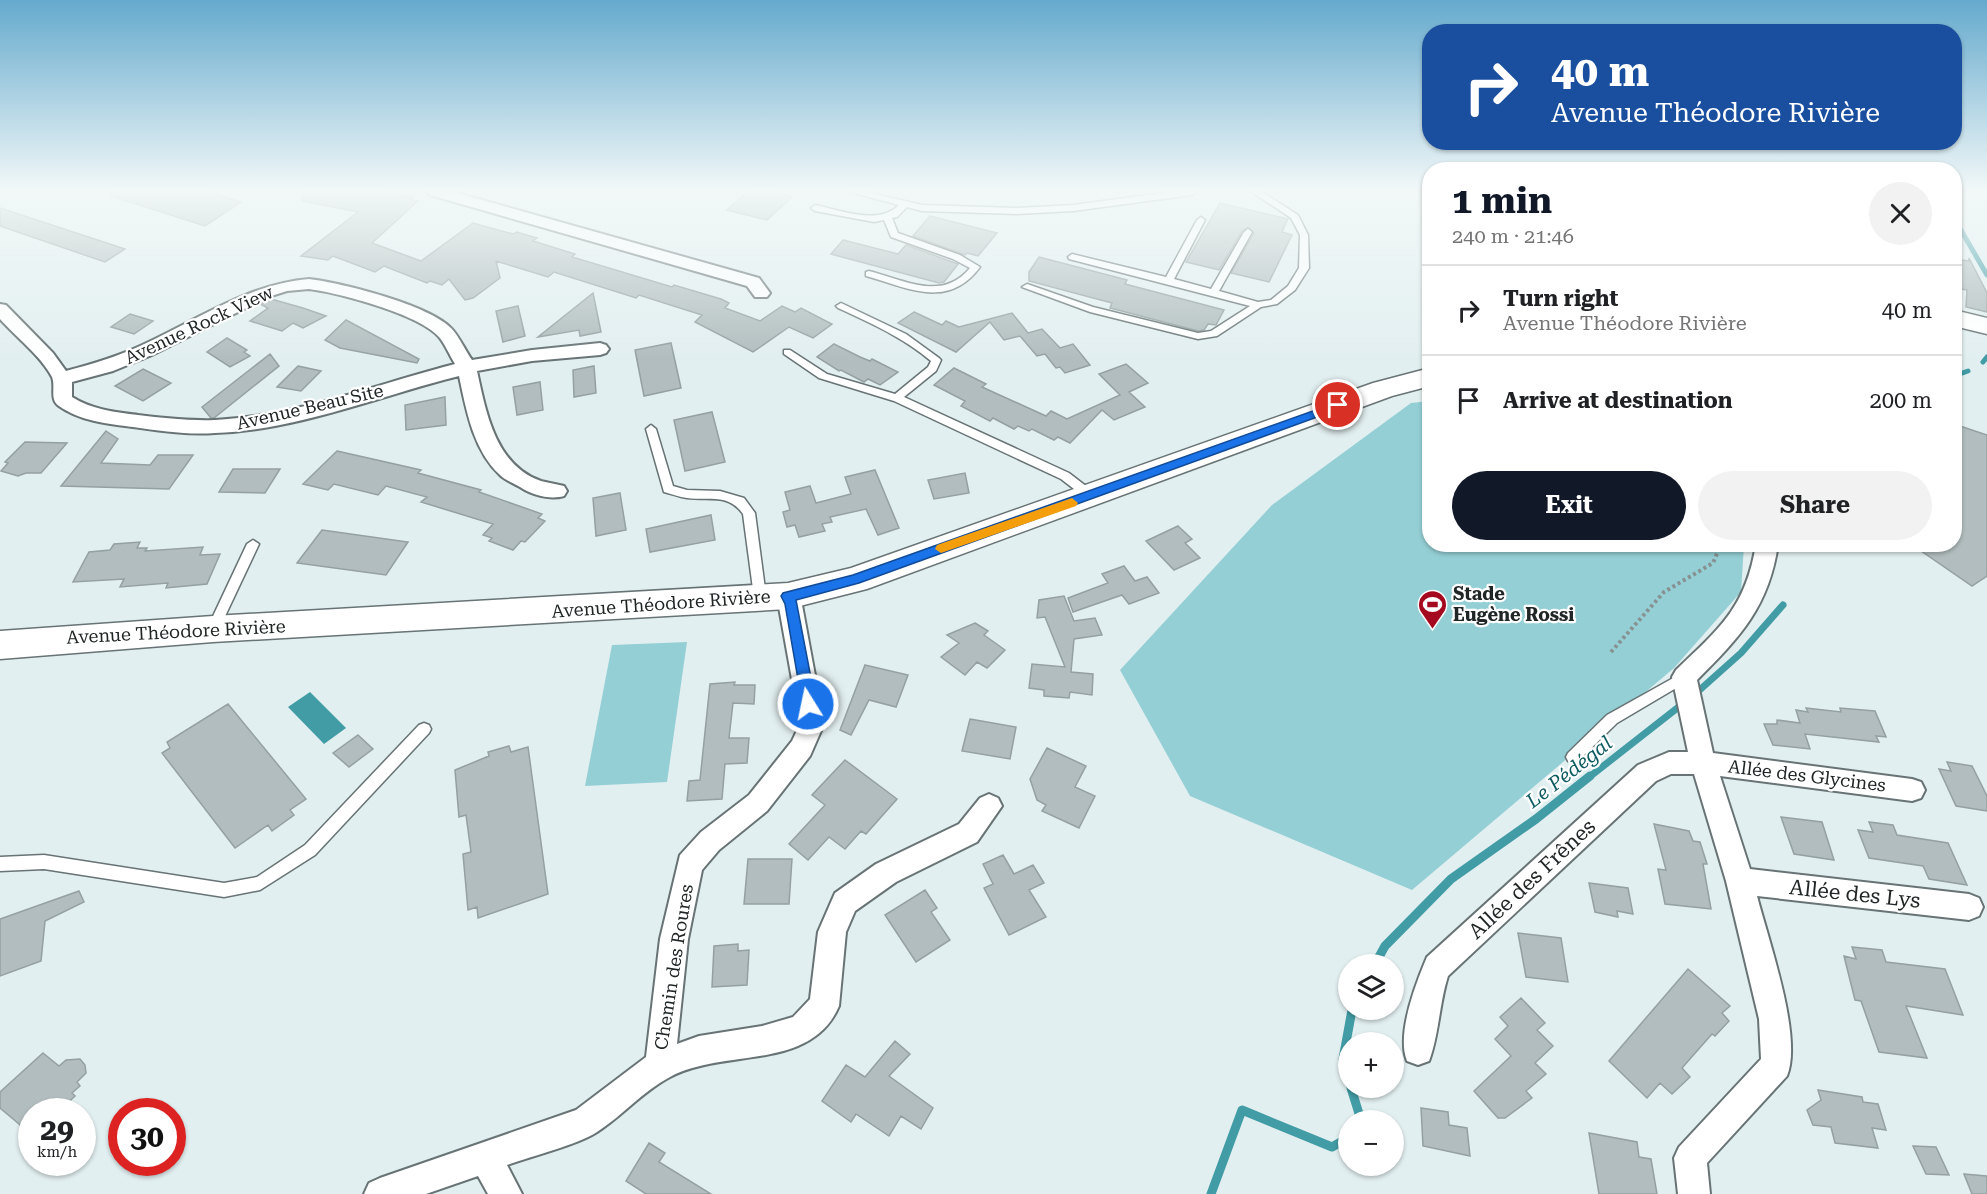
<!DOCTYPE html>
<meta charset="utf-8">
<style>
body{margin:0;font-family:"Roboto Serif",serif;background:#f2f2f2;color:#202124;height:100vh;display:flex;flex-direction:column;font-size:22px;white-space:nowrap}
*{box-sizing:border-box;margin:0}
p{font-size:20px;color:#757577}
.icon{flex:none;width:33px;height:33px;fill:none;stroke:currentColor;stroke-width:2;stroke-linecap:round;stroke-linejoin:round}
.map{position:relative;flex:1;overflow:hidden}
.side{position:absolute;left:1422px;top:162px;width:540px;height:390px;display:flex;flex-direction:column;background:#fff;border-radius:24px;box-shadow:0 2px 4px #0004}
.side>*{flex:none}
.top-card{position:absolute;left:1422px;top:24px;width:540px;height:126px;border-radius:24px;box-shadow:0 2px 4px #0004;background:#1a4fa0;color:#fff;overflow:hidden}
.tools{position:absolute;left:1338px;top:954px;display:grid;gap:12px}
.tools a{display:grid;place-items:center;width:66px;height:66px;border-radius:50%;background:#fff;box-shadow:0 2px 4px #0004;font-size:30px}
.speed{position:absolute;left:18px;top:1098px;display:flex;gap:12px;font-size:30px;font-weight:700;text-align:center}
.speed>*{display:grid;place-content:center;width:78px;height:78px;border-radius:50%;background:#fff;box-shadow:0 2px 4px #0004;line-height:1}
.speed small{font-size:15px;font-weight:400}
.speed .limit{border:9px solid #d22;background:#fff;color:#111}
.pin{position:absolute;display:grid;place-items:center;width:51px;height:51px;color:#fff;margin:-26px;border:3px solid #fff;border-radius:50%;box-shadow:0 2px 6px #0007}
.me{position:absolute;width:66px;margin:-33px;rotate:350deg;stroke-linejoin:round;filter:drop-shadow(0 0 4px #0008)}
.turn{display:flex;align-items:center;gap:21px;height:126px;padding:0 30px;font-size:27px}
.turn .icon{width:78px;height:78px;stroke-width:2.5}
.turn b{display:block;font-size:42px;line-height:51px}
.round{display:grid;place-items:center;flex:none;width:63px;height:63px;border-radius:32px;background:#f2f2f2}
.headline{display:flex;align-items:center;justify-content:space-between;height:102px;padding:0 30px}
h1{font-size:36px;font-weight:700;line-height:45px;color:#111827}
.action{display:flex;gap:12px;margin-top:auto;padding:12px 30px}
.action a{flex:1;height:69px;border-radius:36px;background:#111827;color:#fff;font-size:24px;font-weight:700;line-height:69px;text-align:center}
.action a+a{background:#f2f2f2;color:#202124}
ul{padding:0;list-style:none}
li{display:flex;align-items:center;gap:18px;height:90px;padding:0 30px;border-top:2px solid #e0e0e0}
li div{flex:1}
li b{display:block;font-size:22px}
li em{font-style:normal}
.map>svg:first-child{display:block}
</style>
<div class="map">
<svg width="1987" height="1194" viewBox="0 0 1987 1194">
<rect width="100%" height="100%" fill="#e2eff0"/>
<path fill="#94cfd5" d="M1429 401 1430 544 1744 545 1741 592 1674 668 1412 890 1190 796 1120 670 1272 505 1411 403Z
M687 642 667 782 585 786 612 645Z"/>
<path fill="#429ca5" d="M310 692 346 728 324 744 288 707Z"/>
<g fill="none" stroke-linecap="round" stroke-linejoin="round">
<path stroke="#429ca5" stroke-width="5" d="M1954 218 1987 275
M1983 362 1987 357
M1954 376 1968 371"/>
<path stroke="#429ca5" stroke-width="7" d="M1694 695 1741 653 1783 605
M1588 778 1685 702"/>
<path stroke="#429ca5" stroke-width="9" d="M1375 964 1385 946 1451 879 1536 819 1590 776
M1348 1078 1343 1059 1352 1010
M1351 1088 1361 1120
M1211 1194 1242 1110 1332 1147 1348 1138"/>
</g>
<path fill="#b1bdbe" stroke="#94a0a1" stroke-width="1.5" d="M111 192H208L241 202 205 226 111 196Z
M303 192H390L413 197 410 199 418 201 372 243 421 261 473 223 513 234 517 232 537 238 533 241 575 254 572 257 672 287 674 285 721 299 729 303 725 308 760 321 782 306 795 312 801 308 832 324 813 338 789 327 753 352 695 322 702 315 639 295 636 298 554 272 548 277 496 261 500 278 473 298 465 300 449 279 442 285 430 281 427 283 384 266 375 272 333 256 328 260 301 256 358 212 302 201Z
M747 192H775L792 197 767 220 727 210Z
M1220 203 1288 219 1282 232 1292 235 1269 282 1231 273 1254 233 1248 227 1242 231 1219 270 1186 262Z
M0 208 125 249 105 262 0 226Z
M930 216 997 233 978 256 967 253 965 255 913 236Z
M843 240 898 254 906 245 958 264 944 282 939 283 831 254Z
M1039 257 1127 280 1125 284 1224 310 1216 325 1208 324 1204 330 1198 331 1110 308 1112 303 1029 281V272Z
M1969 258 1987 293V312L1966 307 1967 290 1954 288V259L1969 261Z
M593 293 601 332 580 336 579 330 538 337Z
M271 299 303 308 326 316 303 328 293 323 282 331 250 321 268 308 260 304Z
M518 306 525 336 503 342 496 311Z
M914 312 942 325 946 321 959 327 1012 313 1028 333 1042 329 1060 348 1073 344 1090 365 1065 373 1060 367 1056 368 1045 354 1037 356 1020 336 1004 340 990 322 956 352 898 323Z
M130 314 153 321 134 334 111 327Z
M346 320 419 359 417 363 340 348 325 340Z
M227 338 247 350 244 352 250 356 230 367 207 352Z
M671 343 681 388 644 396 635 350Z
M834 344 860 357 870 361 872 359 898 372 880 385 868 379 864 382 841 370 839 371 817 357Z
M270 354 279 366 214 418H211L202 407Z
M1126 364 1148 383 1129 392 1145 407 1114 420 1102 410 1070 443 1058 437 1054 440 1032 429 1029 431 1018 426 1014 429 993 418 990 421 961 406 965 401 934 385 954 368 986 384 982 387 1046 416 1051 411 1067 419 1120 395 1099 374Z
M298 366 321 371 301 391 277 387Z
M594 366 596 393 574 397 573 370Z
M143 369 171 383 143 401 115 386Z
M540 382 543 410 517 415 513 387Z
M445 397 446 425 406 430 405 405Z
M712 412 725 462 685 471 674 420Z
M1954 424 1987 435V576L1972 586 1911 544H1954Z
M106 431 118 439 101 463 150 465 158 455H193L169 489 61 486Z
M25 442 67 443 41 473H26L18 476 1 471 8 463 5 462Z
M337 451 421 470 418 473 481 490 479 492 542 514 538 518 545 521 525 542 521 541 513 550 489 541 492 538 483 535 493 524 421 502 427 497 386 486 378 495 334 484 328 490 303 484Z
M233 469H280L265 493 219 492Z
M875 470 899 528 878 535 866 509 830 517 832 522 822 524 825 531 799 537 795 525 787 527 783 512 790 510 785 492 810 486 816 503 851 494 845 477Z
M965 473 969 493 934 499 928 480Z
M620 493 626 530 596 536 593 498Z
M711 515 715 540 650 552 646 529Z
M1178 526 1192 539 1185 543 1200 558 1174 570 1146 541Z
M322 530 408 542 386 575 297 563Z
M140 542 137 548H147L145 551 203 547 200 555 220 554 207 584 166 588 168 583 120 587 124 579 73 582 89 552 110 550 114 544Z
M1124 566 1135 581 1147 577 1159 593 1129 604 1122 595 1073 612 1068 598 1108 583 1102 574Z
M1064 596 1074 621 1095 618 1102 635 1074 639 1071 672 1093 674 1092 695 1070 692 1069 698 1044 696V690L1029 688 1032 664 1065 667 1045 617 1037 618 1039 600Z
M975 623 988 631 984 635 1005 650 987 668 977 662 965 675 941 657 959 643 947 635Z
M865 665 908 675 896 707 869 700 851 735 840 730Z
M735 682 734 685H755L754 704 733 703 729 738H749L747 763 725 764 722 799 687 801 689 781 700 780 710 684Z
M228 704 306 799 290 810 294 815 272 831 268 825 235 848 162 753 170 748 167 742Z
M1806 708 1841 712 1840 708 1875 711 1886 737 1876 736 1879 742 1805 734 1810 749 1773 745 1764 724H1777V720L1800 723 1796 710 1808 712Z
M970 719 1016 727 1010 759 962 751Z
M358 735 373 749 349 767 333 753Z
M509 746 511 752 528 747 548 894 478 918 477 907 468 910 463 854 471 852 466 815 459 817 455 770 489 756 488 752Z
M1047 748 1086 766 1075 787 1095 796 1079 828 1042 811 1046 805 1037 800 1030 779Z
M845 760 897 799 866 834 861 831 845 849 829 837 808 860 789 844 825 805 812 795Z
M1947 762 1972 766 1987 796V811L1956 806 1939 769 1951 771Z
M1781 817 1822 822 1834 860 1794 854Z
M1869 822 1893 825 1897 835 1948 843 1967 885 1929 879 1923 866 1869 858 1858 830 1873 832Z
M1654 824 1689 831 1693 841 1700 842 1707 864H1703L1711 909 1665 904 1658 869 1666 870Z
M1003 855 1014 874 1033 865 1044 883 1029 890 1046 917 1009 935 984 888 993 884 983 864Z
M748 859H792L789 904H744Z
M1589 883 1628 888 1633 914 1617 911 1618 917 1595 912Z
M925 890 937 908 931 912 950 940 916 962 885 915Z
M79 891 84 902 45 921 41 961 0 976V919Z
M1518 933 1561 938 1568 982 1526 977Z
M738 944V951L749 950 747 985 712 987 714 946Z
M1852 947 1882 950 1886 962 1945 969 1963 1015 1906 1006 1927 1058 1879 1052 1861 1001 1855 1000 1844 956 1856 959Z
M1688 969 1730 1006 1722 1013 1729 1021 1715 1036 1712 1034 1682 1068 1690 1077 1672 1094 1660 1083 1647 1098 1609 1061Z
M1521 998 1545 1023 1537 1030 1553 1046 1535 1063 1546 1074 1526 1091 1532 1098 1505 1118H1498L1474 1091 1511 1056 1495 1039 1508 1026 1500 1017Z
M895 1041 910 1054 889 1076 933 1108 921 1129 901 1116 889 1136 856 1114 851 1122 822 1101 846 1065 865 1077Z
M43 1053 59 1066 66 1060 80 1059 85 1065 86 1073 77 1082 80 1086 72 1093 75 1096 58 1112H32V1135L0 1108V1092Z
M1818 1090 1862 1097 1863 1102 1878 1104 1886 1130 1872 1128 1878 1148 1835 1143 1831 1127 1813 1125 1807 1110 1821 1100Z
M1421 1108 1448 1112 1449 1125 1467 1128 1470 1156 1423 1146Z
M1589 1133 1637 1142 1639 1157 1651 1159 1657 1194H1599Z
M649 1143 665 1153 659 1162 711 1194H646L626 1181Z
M1913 1146 1936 1147 1949 1175 1926 1174Z
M1964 1174 1987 1176V1194H1972Z"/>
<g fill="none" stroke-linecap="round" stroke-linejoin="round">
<defs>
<path id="lane" d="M850 192H866L922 205 1017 208 1073 205 1171 192H1196L1192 195 1073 211 1017 214 922 211 907 207 897 217 892 218 898 233 960 255 980 267C948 310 908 288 866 276V272L869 271C905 280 942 302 970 268L953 259 891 237 884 220 874 222 815 211 811 208 815 205C841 210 878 226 899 205Z
M1252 192H1262L1298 215 1308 235 1309 268 1295 290 1277 304 1261 307 1217 336 1198 339 1090 312 1022 287 1027 284 1030 285 1093 307 1198 333 1211 331 1250 306 1069 259 1068 257 1072 254 1166 277 1197 220 1201 217 1205 220 1174 279 1211 289 1244 232 1248 229 1252 232 1219 291 1258 302 1271 300 1288 286 1299 268 1300 235 1291 218Z
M841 303 906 334 939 358 941 360 936 371 904 397 1069 473 1095 493 1097 496 1095 499H1087L1061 479 894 401 819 378 784 354V350H790L827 374 895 394 928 367 931 361C903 337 870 323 838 308L836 306Z
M651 425 656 429 673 486 687 490 720 491 744 498 755 513 765 589 768 598 766 601H758L753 589 743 514C728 493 710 501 687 498 679 497 672 494 664 492L646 429Z
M253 540 259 544 219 629 217 632H209L207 629 247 544Z
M1684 672 1688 673 1690 677 1688 681 1617 723 1578 761 1573 763 1568 761 1566 757 1568 753 1607 715Z
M424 723 429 725 431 729 429 733 315 855 260 890 224 897 44 869 0 871V857L44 855 224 883 257 877 305 845 419 725Z"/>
<path id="street" d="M428 192H454L759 278 770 293 767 297H755L747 286 430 195Z
M309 279C342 283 430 305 452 329 460 338 465 350 472 360L532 350 600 343 606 345 609 349 606 353 600 355 532 361 477 371C486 412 495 465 541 481 548 483 557 484 564 486L567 491 564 496C550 500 532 495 520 487 513 483 505 480 500 475 473 450 466 409 459 376 379 396 298 430 215 433 188 435 161 431 133 427 108 424 80 421 59 406 49 399 56 387 52 377 41 356 16 337 0 319V304L6 305 53 353 66 371C92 364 116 357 140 346 195 321 248 284 309 279ZM309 289C339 293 419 314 439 337 445 344 450 356 455 364 377 384 297 416 215 420 189 421 164 418 138 415 115 412 93 410 72 397V382L113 371 152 355 268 297 287 291Z
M1756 544H1778C1769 607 1740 637 1697 680L1713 753 1912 779 1921 782 1925 790 1921 798 1912 801 1720 776 1750 869 1969 894 1979 898 1983 907 1979 916 1969 920 1757 896C1768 939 1803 1037 1787 1076L1707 1163 1710 1194H1678L1674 1158 1679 1147 1761 1059 1759 1019 1726 881 1694 774H1671L1656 781 1448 976C1439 1004 1439 1035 1429 1061L1418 1065 1407 1061C1396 1034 1416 983 1427 957L1638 765 1669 752H1688L1672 677 1676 670C1720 628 1746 607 1756 544Z
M788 587 796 590 802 605 824 724 810 756 767 811 719 850 702 870 688 939 677 1044 699 1036 762 1026 793 1017 810 999 818 932 835 893 876 864 959 824 980 798 989 794 998 798 1002 806 977 842 896 882 855 911 846 932 839 1006C811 1072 723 1048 670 1077 643 1091 622 1116 597 1132 577 1145 532 1156 507 1165L522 1194H488L478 1176 426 1194H364L369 1183 380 1178 576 1110 646 1057 660 939 680 855 701 832 749 795 792 741 800 724 777 596 780 590Z"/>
<path id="secondary" d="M1954 310 1987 318V334L1954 326Z
M1430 368V386L1392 396 867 589 788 609 213 642 0 659V631L213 616 788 583 851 568 1373 383Z"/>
</defs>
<use href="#lane" stroke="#677374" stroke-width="3"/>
<use href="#street" stroke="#677374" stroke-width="4"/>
<use href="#secondary" stroke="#677374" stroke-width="3"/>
<path stroke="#879191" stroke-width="4" stroke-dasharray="3 3" stroke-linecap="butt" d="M1734 544 1744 548
M1611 652 1664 592 1713 563 1721 544"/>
<use href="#lane" fill="#fff" fill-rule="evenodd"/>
<use href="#street" fill="#fff" fill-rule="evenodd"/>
<use href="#secondary" fill="#fff" fill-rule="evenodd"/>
</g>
<linearGradient id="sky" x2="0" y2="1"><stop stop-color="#65aacd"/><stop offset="0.53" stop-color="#f2f8f8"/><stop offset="1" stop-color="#f2f8f8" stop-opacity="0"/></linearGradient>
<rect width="1987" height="359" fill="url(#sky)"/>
<path fill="#1a73e8" stroke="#114b97" stroke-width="1.5" d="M1338 402 1342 403V408L859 583 796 600 816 704 814 708 808 710 803 708 785 604 781 596 783 593 853 575Z"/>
<path fill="#f59e0b" d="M1072 498 1078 503 1076 506 941 553 935 549 937 545Z"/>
<defs>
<symbol id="stadium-pin" viewBox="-11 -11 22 30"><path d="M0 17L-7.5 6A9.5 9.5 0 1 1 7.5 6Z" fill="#a4091f" stroke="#fff"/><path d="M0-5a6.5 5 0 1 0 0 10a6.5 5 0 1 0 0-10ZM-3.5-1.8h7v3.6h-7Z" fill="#fff"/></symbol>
</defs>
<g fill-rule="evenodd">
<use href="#stadium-pin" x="1416" y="588" width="33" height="45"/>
</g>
<g text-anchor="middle" stroke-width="4.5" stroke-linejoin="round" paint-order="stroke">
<g font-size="18" fill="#202525" stroke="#fff">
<text transform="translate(199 325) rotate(-25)" y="6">Avenue Rock View</text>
<text transform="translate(310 407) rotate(-13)" y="6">Avenue Beau Site</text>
<text transform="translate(661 604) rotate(-4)" y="6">Avenue Théodore Rivière</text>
<text transform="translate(176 632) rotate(-3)" y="6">Avenue Théodore Rivière</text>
<text transform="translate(1807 776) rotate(7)" y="6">Allée des Glycines</text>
<text transform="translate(674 967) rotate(-81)" y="6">Chemin des Roures</text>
</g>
<g font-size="18" font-weight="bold" fill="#202525" stroke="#fff" text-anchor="start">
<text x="1453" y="600">Stade<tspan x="1453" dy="21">Eugène Rossi</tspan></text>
</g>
<g font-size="20" font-style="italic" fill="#0d5b61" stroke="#fff">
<text transform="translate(1569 772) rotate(-38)" y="7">Le Pédégal</text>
</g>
<g font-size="21" fill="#202525" stroke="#fff">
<text transform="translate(1532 879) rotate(-43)" y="7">Allée des Frênes</text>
<text transform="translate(1855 894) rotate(6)" y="7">Allée des Lys</text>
</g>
</g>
</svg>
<div class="tools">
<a><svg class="icon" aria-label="layers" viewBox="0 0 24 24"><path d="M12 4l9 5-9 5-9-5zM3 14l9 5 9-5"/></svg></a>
<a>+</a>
<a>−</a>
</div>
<div class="speed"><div>29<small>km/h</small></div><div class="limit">30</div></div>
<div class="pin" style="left:1338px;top:405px;background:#d93025"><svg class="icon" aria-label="arrive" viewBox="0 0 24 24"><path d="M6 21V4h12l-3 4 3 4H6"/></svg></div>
<svg class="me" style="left:808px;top:704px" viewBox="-20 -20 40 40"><circle r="17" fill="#1a73e8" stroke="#fff" stroke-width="3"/><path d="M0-11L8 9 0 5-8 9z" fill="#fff"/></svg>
<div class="top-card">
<div class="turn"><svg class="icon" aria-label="right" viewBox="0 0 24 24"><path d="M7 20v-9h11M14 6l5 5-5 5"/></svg><div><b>40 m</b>Avenue Théodore Rivière</div></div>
</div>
<section class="side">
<div class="headline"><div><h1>1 min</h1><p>240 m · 21:46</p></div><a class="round"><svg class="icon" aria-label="close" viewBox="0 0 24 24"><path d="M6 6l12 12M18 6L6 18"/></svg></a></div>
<ul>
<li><svg class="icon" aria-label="right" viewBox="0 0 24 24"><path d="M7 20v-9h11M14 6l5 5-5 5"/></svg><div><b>Turn right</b><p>Avenue Théodore Rivière</p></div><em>40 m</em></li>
<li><svg class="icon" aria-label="arrive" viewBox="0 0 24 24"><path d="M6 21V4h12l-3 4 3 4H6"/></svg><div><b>Arrive at destination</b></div><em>200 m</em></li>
</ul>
<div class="action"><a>Exit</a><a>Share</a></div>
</section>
</div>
